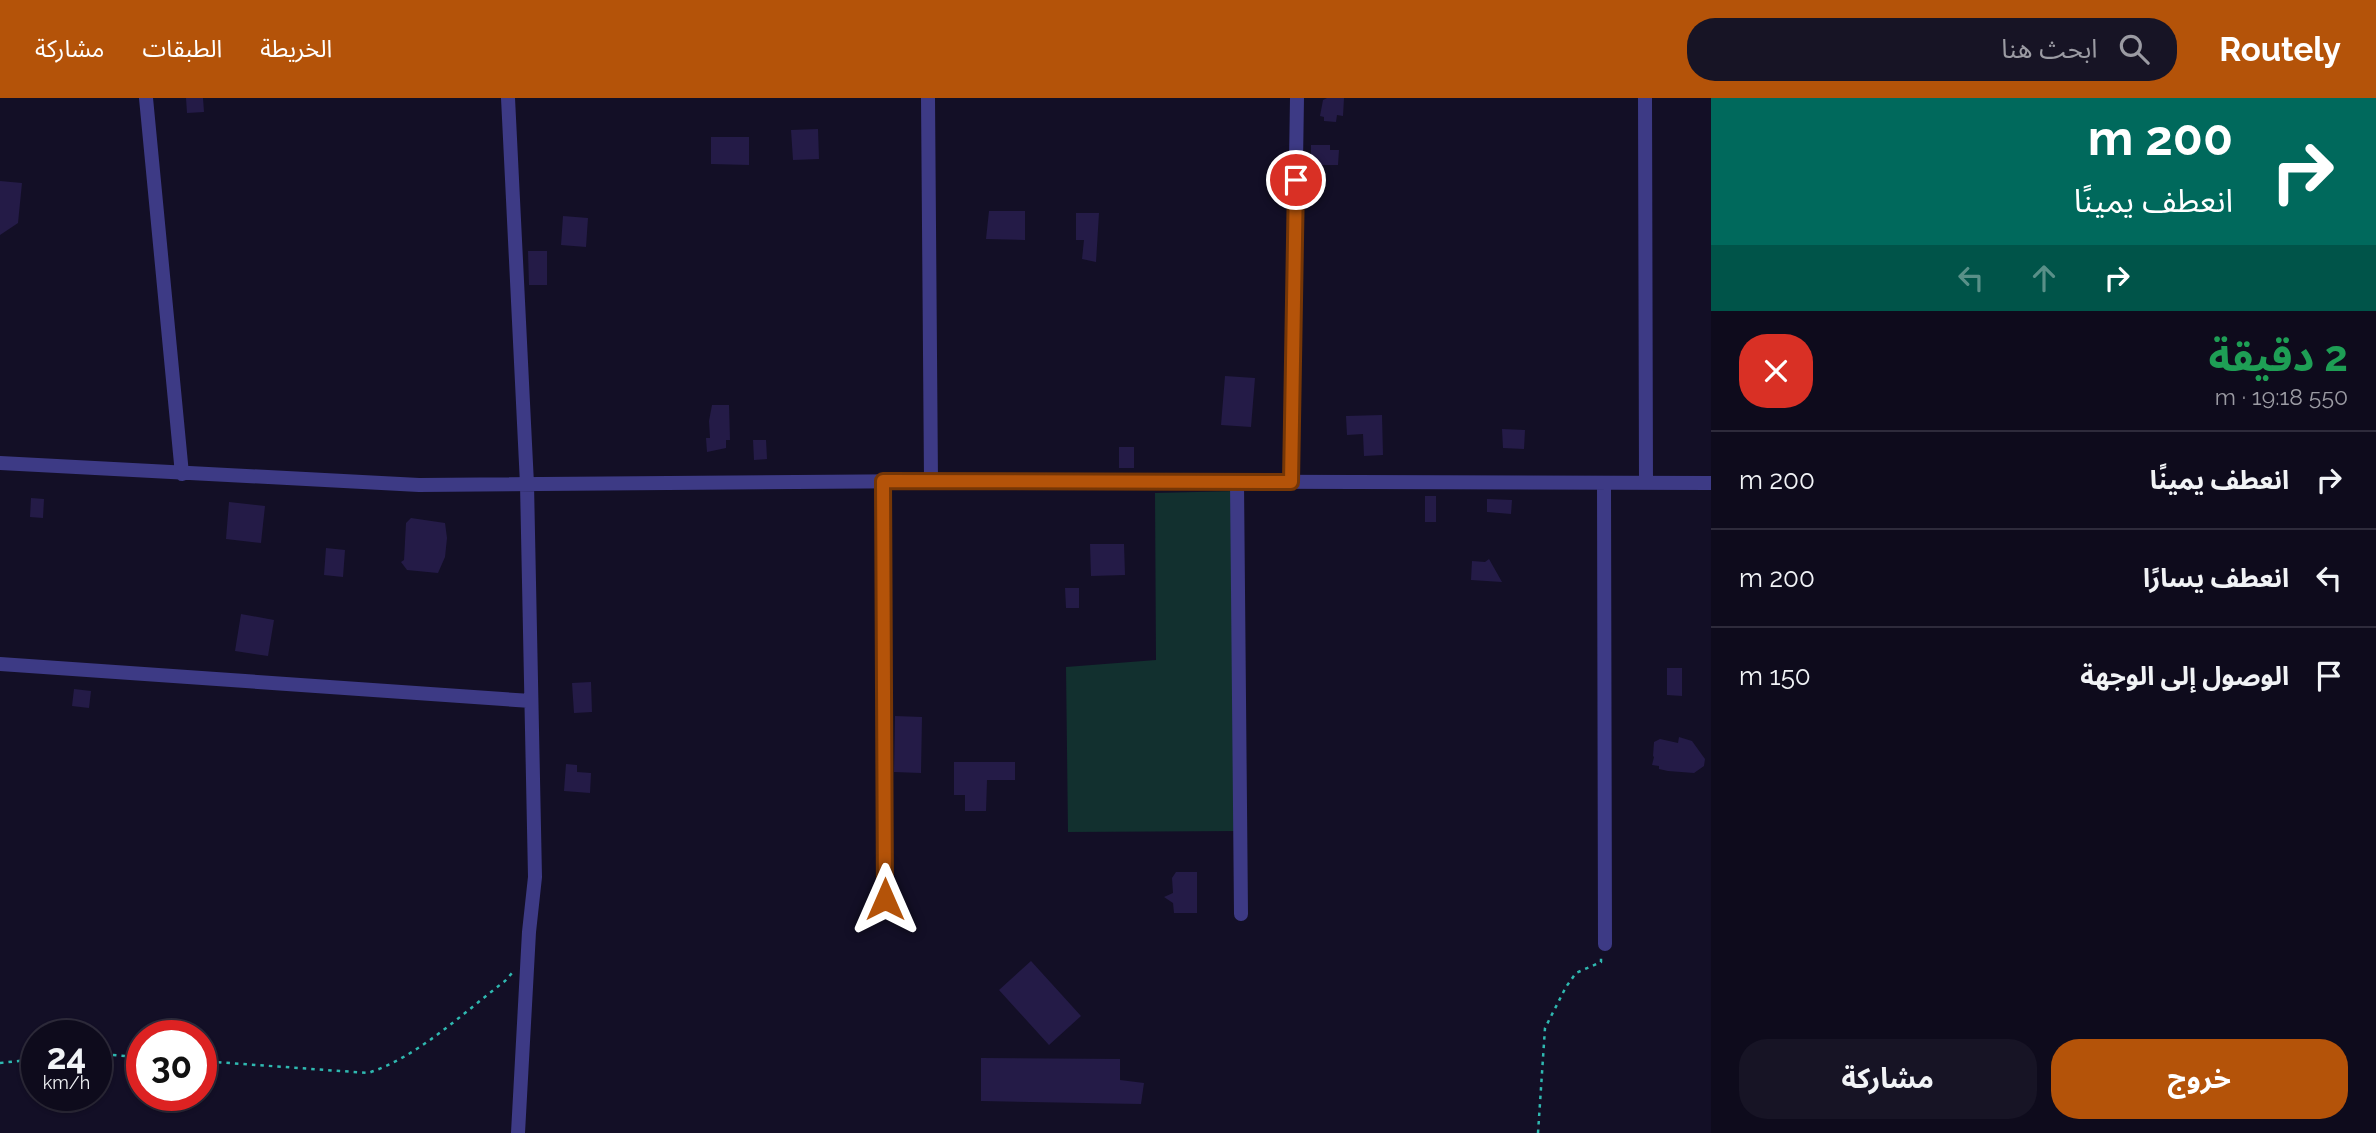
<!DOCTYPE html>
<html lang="ar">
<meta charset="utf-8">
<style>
body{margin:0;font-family:Raleway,"Noto Sans Arabic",sans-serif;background:#171425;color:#f1f3f6;direction:rtl;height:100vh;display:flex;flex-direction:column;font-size:26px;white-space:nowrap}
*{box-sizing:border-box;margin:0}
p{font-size:23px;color:#9b9ba3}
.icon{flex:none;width:38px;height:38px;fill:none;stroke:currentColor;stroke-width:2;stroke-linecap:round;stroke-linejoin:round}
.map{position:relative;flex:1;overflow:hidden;direction:ltr}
.panel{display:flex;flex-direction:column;background:#0e0b1c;width:665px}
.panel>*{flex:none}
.guide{background:#00695c;color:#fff;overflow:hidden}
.speed{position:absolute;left:21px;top:922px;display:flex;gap:14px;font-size:35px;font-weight:700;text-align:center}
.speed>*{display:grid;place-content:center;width:91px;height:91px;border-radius:50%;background:#0e0b1c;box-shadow:0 2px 5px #0004,0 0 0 2px #2e2b3b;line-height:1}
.speed small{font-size:18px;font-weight:400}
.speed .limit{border:10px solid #d22;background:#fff;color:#111}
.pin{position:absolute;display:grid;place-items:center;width:60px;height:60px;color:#fff;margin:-30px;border:4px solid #fff;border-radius:50%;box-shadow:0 2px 7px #0007}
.me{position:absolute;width:77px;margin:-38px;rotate:0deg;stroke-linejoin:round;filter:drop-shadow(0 0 5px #0008)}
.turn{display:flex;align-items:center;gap:24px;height:147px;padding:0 28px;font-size:32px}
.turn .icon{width:91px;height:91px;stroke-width:2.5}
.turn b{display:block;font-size:49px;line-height:60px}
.lanes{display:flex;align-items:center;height:66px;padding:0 28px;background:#0003;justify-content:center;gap:35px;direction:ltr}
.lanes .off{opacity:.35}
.round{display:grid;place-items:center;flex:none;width:74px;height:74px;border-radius:28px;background:#171425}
.headline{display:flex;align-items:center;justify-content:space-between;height:119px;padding:0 28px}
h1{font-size:42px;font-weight:700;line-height:52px;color:#1e9e55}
.primary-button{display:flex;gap:14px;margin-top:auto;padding:14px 28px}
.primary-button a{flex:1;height:80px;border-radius:28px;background:#b45309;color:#fff;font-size:28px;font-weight:700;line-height:80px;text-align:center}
.primary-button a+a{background:#171425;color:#f1f3f6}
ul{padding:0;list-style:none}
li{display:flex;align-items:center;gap:21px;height:98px;padding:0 28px;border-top:2px solid #2e2b3b}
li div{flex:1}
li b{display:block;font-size:26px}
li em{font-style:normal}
header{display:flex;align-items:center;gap:42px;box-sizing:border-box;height:98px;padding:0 35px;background:#b45309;color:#fff}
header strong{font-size:33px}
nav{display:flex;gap:38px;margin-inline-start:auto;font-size:24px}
.search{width:490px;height:63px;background:#171425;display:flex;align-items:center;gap:18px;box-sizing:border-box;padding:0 24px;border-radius:28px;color:#9b9ba3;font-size:26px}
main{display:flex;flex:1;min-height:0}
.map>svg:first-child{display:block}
</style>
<header>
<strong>Routely</strong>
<div class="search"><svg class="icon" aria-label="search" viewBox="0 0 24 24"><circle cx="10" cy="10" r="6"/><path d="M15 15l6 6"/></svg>ابحث هنا</div>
<nav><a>الخريطة</a><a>الطبقات</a><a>مشاركة</a></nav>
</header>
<main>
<section class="panel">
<div class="guide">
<div class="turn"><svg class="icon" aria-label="right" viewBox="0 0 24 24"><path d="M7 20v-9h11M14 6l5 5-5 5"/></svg><div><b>200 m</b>انعطف يمينًا</div></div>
<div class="lanes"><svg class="icon off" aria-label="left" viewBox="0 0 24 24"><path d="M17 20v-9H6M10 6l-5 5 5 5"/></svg><svg class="icon off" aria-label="ahead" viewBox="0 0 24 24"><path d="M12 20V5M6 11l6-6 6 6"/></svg><svg class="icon" aria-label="right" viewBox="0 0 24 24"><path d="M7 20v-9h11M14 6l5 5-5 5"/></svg></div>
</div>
<div class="headline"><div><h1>2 دقيقة</h1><p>550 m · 19:18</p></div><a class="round" style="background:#d93025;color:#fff"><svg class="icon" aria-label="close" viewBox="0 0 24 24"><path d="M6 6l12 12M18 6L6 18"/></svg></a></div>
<ul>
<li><svg class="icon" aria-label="right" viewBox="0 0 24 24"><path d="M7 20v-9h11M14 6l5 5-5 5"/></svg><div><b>انعطف يمينًا</b></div><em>200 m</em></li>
<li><svg class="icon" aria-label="left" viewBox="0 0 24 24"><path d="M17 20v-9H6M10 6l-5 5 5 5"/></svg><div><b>انعطف يسارًا</b></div><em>200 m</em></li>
<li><svg class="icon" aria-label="arrive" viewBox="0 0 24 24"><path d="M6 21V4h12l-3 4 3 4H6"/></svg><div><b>الوصول إلى الوجهة</b></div><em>150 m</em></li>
</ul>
<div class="primary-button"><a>خروج</a><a>مشاركة</a></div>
</section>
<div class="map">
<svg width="1711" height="1035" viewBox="0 0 1711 1035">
<rect width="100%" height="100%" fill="#130f26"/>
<path fill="#12302f" d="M1237 393 1240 733 1068 734 1066 569 1156 562 1155 395Z"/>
<path fill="#241b47" d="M186 0H203L204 14 187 15Z
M1327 0H1344L1343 18 1337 17 1336 24 1324 23V19L1320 18 1323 2Z
M818 31 819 61 793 62 791 32Z
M711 39H749V67L711 66Z
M1311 47H1330V52H1339L1338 67H1311Z
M0 83 22 85 18 125 0 137Z
M989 113H1025V142L986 141Z
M1076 115H1099L1096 164 1082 161 1084 142H1076Z
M563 118 588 120 586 149 561 147Z
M528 153H547V187H529Z
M1225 278 1255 280 1251 329 1221 327Z
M712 307H729L730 342H726V350L707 354 706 340H710L709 323Z
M1382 317 1383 357 1364 358 1363 336 1347 337 1346 318Z
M1502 331 1525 332 1524 351 1503 350Z
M753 342H766L767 361 754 362Z
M1119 349H1134V370H1119Z
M1425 398H1436V424H1425Z
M31 400 44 401 43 420 30 419Z
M1487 401 1512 402 1511 416 1487 414Z
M229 404 265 408 261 445 226 441Z
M411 420 445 425 447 440 445 459 438 475 407 472 401 464 404 462 406 425Z
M1090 446H1124L1125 477 1091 478Z
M326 450 345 452 343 479 324 477Z
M1489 461 1502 484 1471 482 1472 463 1485 464Z
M1065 490H1079V510H1066Z
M241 516 274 522 268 558 235 553Z
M1667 570H1682V598L1667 597Z
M591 584 592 614 574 615 572 585Z
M74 591 91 593 89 610 72 608Z
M895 618 922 619 921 675 894 674Z
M1679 639 1692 643 1705 661 1704 668 1694 675 1668 673 1659 671V668L1652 667 1654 659 1653 658 1654 644 1660 641 1678 645Z
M954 664H1015V682H987L986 713H965V697H954Z
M566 666 577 667V674L591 675 590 695 564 693Z
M1176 774H1197V815H1174L1173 805 1164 799 1173 795 1172 780Z
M1031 863 1081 918 1049 947 999 892Z
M981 960 1120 961V982L1144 985 1141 1006 981 1003Z"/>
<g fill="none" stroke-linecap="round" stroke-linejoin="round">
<path stroke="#2fb8b0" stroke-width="2.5" stroke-dasharray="3.5 5" stroke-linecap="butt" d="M96 956 142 959
M201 963 368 975C418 959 463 915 505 883L512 875
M0 965 37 961
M1538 1035 1545 930 1566 889 1576 875 1601 864V860"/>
<path stroke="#3d3a85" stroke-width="14" d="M146 0 182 376
M508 0 527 386 535 779 529 834 518 1035
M928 0 931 383
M1645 0 1646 385
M0 365 419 387 931 383 1711 385
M883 383 885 801
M1237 384 1241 816
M1291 384 1297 0
M1604 385 1605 846
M0 566 531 603"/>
</g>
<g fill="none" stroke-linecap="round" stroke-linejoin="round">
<defs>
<path id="route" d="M885 801 883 383 1291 384 1296 82"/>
</defs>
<use href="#route" stroke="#753606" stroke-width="18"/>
<use href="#route" stroke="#b45309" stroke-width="12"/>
</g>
</svg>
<div class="speed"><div>24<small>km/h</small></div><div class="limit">30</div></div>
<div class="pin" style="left:1296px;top:82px;background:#d93025"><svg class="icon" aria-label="arrive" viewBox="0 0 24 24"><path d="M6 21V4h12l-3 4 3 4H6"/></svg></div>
<svg class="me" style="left:885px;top:801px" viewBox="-20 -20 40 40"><path d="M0-17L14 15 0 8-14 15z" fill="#b45309" stroke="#fff" stroke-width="4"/></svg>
</div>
</main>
